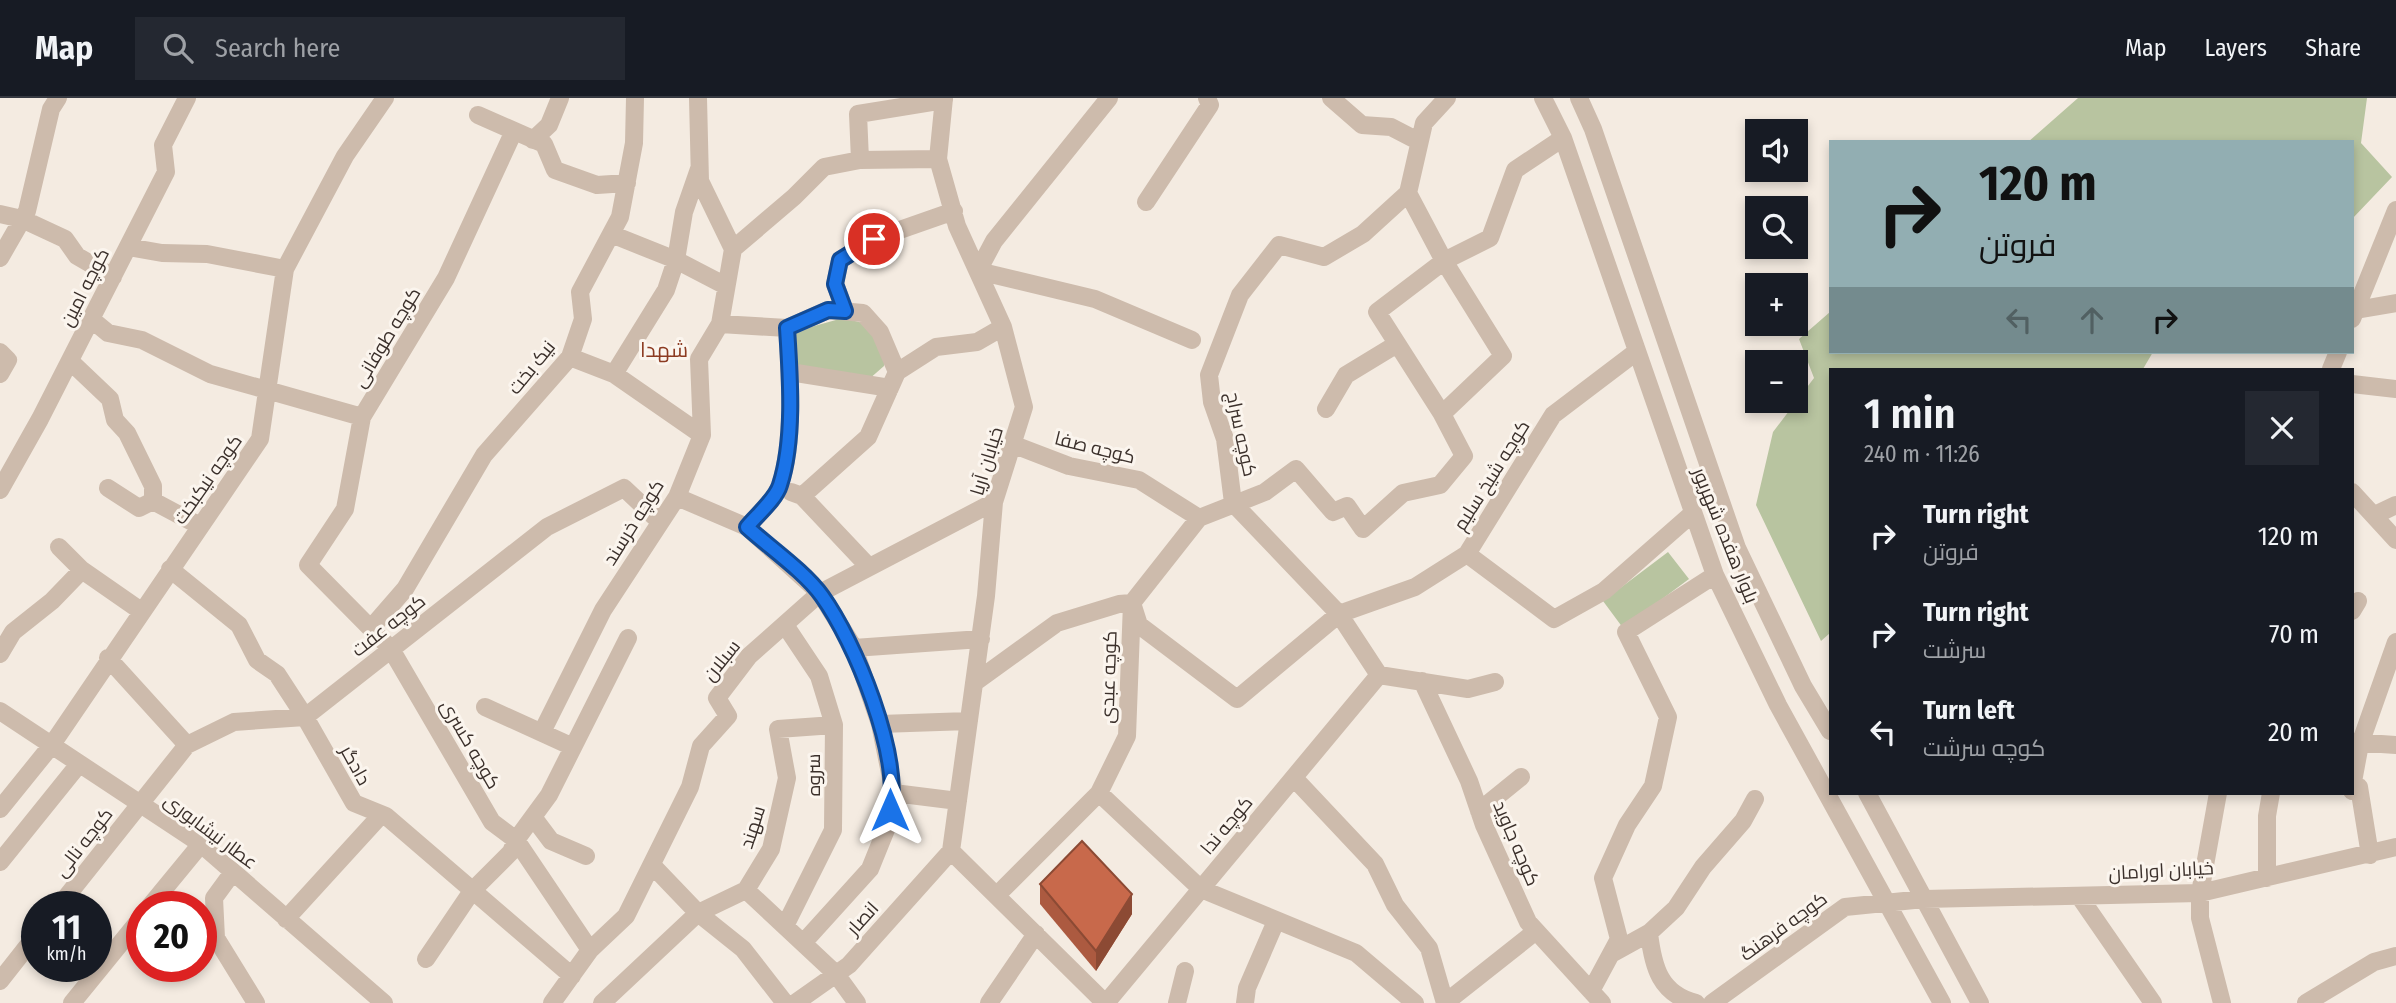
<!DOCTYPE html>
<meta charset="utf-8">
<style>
body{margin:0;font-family:"Fira Sans Condensed",Cairo,sans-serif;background:#242831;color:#f1f3f6;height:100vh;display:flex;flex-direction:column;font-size:26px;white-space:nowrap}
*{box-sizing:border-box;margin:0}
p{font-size:23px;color:#9ea1a6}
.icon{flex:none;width:38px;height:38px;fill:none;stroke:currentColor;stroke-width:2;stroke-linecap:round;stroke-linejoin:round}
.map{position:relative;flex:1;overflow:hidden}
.panel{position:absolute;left:1829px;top:270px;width:525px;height:427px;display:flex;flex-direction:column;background:#171b24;border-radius:0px;box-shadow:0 4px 10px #0003}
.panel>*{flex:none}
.guide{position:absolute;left:1829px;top:42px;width:525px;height:214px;border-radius:0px;box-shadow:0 4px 10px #0003;background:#92aeb2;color:#111;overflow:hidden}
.tools{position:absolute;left:1745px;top:21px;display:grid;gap:14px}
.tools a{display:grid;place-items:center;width:63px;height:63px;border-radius:0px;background:#171b24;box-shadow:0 4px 10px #0003;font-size:35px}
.speed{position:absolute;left:21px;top:793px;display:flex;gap:14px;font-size:35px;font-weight:700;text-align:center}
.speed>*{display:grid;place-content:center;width:91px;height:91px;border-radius:50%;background:#171b24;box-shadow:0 4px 10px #0003;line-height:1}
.speed small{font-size:18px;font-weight:400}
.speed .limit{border:10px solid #d22;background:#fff;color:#111}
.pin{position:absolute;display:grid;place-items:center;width:60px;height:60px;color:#fff;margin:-30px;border:4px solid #fff;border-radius:50%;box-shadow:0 2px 7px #0007}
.me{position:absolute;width:77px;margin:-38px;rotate:0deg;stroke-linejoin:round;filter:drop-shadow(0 0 5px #0008)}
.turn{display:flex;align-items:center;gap:24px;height:147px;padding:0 35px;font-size:32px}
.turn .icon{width:91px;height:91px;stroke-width:2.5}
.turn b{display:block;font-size:49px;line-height:60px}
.lanes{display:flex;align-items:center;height:66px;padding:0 35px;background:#0003;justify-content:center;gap:35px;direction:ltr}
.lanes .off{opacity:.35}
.round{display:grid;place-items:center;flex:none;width:74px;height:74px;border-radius:0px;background:#242831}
.headline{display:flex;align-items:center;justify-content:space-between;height:119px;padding:0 35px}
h1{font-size:42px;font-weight:600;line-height:52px}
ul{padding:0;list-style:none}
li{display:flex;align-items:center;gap:21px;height:98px;padding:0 35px}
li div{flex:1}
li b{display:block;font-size:26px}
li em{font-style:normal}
header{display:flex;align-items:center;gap:42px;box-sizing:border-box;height:98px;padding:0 35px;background:#171b24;border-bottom:2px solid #363941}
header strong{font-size:33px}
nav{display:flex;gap:38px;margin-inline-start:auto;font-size:24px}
.search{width:490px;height:63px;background:#242831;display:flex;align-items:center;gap:18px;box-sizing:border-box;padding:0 24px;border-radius:0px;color:#9ea1a6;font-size:26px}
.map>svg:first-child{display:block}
</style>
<header>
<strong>Map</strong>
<div class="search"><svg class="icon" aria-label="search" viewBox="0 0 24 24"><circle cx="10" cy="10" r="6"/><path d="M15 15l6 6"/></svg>Search here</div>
<nav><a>Map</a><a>Layers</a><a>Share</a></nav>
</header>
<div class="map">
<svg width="2396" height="905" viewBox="0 0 2396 905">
<rect width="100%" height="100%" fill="#f4ebe1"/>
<path fill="#b8c4a0" d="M2078 0H2367L2361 45 2392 79 2352 121V44H2028Z
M1830 214V254H2153L2143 271H1830V535L1821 543 1756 407 1773 334 1814 280 1799 241Z
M843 220 863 225 885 246 884 268 868 282 792 267 793 234Z
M1668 454 1689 481 1623 530 1603 503Z"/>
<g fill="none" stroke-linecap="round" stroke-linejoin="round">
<path stroke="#cdbbac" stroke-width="18" d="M944 0 938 61 957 128 1003 229 1024 309 994 404 986 498 951 753
M1109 0 994 143 978 173 1095 201 1192 242
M1331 0 1362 27 1391 29 1418 43
M1447 0 1424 25 1408 95 1363 136 1324 159 1279 147 1240 197 1209 277 1212 304 1225 341 1233 405 1339 516 1379 577 1468 591 1495 584
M1543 0 1563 40 1715 477 1778 607 1942 905
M1579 0 1593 31 1737 450 1803 588 1830 633
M478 17 544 46 555 72 597 87 627 85
M513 35 446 180 362 319 345 411 308 467 391 551 492 724 516 742 590 852
M533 42 549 27 560 0
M860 62 858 16 944 2
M1408 95 1444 163 1503 258 1442 316
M1146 104 1210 7 1207 0
M0 116 22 121 65 141 77 158 113 179
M611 136 676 162 726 188
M128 149 162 155 207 156 285 171
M733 151 794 99 824 69 860 62 938 61
M0 160 27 113 51 11 58 0
M2356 212 2396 205
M845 213 835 186 840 162 874 141 954 113
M91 221 108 235 142 242 210 276 362 319
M2352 221 2396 112
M720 226 787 230 828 212 863 215 880 234 897 274
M0 254 8 262 0 276
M570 259 614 276 702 337
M70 263 110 301 115 322 127 335 153 388V403
M2331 271 2338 254
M790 274 890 290
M614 276 666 192 676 162 684 114 699 71
M2352 286 2396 291
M1326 311 1346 277 1397 246
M1012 346 1069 368 1139 382 1199 420 1265 394 1296 371 1333 414 1347 408 1363 431 1403 395 1440 387 1464 358 1442 316 1377 214 1444 163 1490 140 1515 72 1563 40
M108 390 139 410 153 403 200 428
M0 392 40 321 166 74 163 47 187 0
M791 394 802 398 869 469
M2352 394 2396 442
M802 398 868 339 897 274 936 249 977 244 1003 229
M677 399 747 429 820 495 854 550 880 626 894 695 887 729 870 771 803 845
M2375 417 2396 407
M747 429C757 417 776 401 780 387 795 342 790 276 787 230
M59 449 82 472
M1467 456 1554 521 1604 493 1693 415
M170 471 239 527 257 562 277 576 305 619 354 705 386 718 572 878
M2352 513 2358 503
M785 527 819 578 834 627 833 732 785 828
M372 529 405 491 484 357 570 259 583 221 580 194 620 119 634 45 635 0
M854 550 981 541
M0 556 13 534 52 503 82 472 141 513
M108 560 187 647
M1422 583 1469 683 1484 727 1528 824 1602 905
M974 585 1057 525 1119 506 1132 505 1139 527 1237 601 1339 516 1415 489 1467 456 1553 317 1636 254
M485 609 573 649
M0 613 201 746 384 905
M880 626 969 623
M542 634 603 512 677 399 702 337 699 261 720 226 733 151 700 83 698 0
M2352 644 2396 647
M1294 680 1375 766 1395 807 1429 850 1445 905
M2352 689 2360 646 2396 544
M2352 693 2359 689 2370 757
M894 695 958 703
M1099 695 1201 791 1356 855 1415 905
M1867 695 1980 905
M2218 695 2200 795V820L2222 905
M0 711 51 648 260 341 285 171 345 58 385 0
M1479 713 1521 679
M533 719 551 743 586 758
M951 753 1105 905
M0 764 79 666
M652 767 698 815 743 851 785 905
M233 774 214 800 216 840 256 905
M2267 780V718L2271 695
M746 792 836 876 857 905
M997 797 1099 695 1127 638 1132 505 1199 420
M2079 798 2153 905
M59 808 187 647 234 624 305 619 547 429 624 390 659 423
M150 808 201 746
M286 821 381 717
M1649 835C1653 869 1660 896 1696 905
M1611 856 1649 835 1676 810 1703 769 1743 723 1755 701
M426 861 472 793 511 754 516 742 549 697 628 540
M0 883 37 836
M1591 893 1619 841 1603 780 1627 727 1653 688 1668 619 1626 534 1715 477
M72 905 142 819
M552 905 590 852 626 818 690 689 701 648 728 618 717 600 749 558 820 495 994 404
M602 905 698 815 746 792 771 751 787 680 778 631 834 627
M795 905 849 867 951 753
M989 905 1036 836
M1106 905 1379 577
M1177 905 1185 873
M1245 905 1247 890 1276 823
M1445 905 1536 833
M1712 905 1845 809 1924 801 2200 795 2396 749
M2306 905 2374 864 2396 858"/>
</g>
<path fill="#ac5a40" d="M1040 786 1132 816 1096 873 1040 806Z"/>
<path fill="#8c4a34" d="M1132 796V816L1096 873V853Z"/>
<path fill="#c8694b" stroke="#8c4a34" stroke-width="2" d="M1082 743 1132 796 1096 853 1040 786Z"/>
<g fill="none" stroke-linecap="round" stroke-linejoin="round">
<defs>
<path id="route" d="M874 141 840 162 835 186 845 213 828 212 787 230C790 277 795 341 780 387 776 401 757 417 747 429 769 449 805 474 822 498 855 544 901 656 890 712"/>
</defs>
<use href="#route" stroke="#114b97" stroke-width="18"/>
<use href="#route" stroke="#1a73e8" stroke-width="12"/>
</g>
<g text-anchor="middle" stroke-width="6" stroke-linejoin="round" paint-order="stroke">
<g font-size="19" fill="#3b302b" stroke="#fbf5ee">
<text transform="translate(84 189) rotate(-63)" y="7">کوچه امین</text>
<text transform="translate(386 239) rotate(-59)" y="7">کوچه طوفانی</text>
<text transform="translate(531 269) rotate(-51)" y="7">نیک بخت</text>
<text transform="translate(1242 336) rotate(78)" y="7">کوچه سراج</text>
<text transform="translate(1095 349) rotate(14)" y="7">کوچه صفا</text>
<text transform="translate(986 363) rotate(-73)" y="7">خیابان آریا</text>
<text transform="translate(1491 377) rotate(-58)" y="7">کوچه شیخ سلیم</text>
<text transform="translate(207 381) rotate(-55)" y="7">کوچه نیکبخت</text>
<text transform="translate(633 424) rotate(-58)" y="7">کوچه خرسند</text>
<text transform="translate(1726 437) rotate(68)" y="7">بلوار هفده شهریور</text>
<text transform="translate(388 527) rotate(-38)" y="7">کوچه عفت</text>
<text transform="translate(721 562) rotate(-51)" y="7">سبلان</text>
<text transform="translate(1108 579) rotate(-88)" y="7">کوچه عبدی</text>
<text transform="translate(471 646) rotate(60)" y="7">کوچه کسری</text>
<text transform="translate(356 667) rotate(61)" y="7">دادگر</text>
<text transform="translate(813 677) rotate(-90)" y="7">سروه</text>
<text transform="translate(1226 727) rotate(-50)" y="7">کوچه ندا</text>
<text transform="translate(752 729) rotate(-72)" y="7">سهند</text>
<text transform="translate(211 733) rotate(37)" y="7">عطار نیشابوری</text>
<text transform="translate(83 744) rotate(-52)" y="7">کوچه نالی</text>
<text transform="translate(1517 745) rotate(67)" y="7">کوچه جاوید</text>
<text transform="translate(2161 772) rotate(-3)" y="7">خیابان اورامان</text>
<text transform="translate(862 820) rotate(-48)" y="7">انصار</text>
<text transform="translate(1783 828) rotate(-36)" y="7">کوچه فرهنگ</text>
</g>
<g font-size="21" fill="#8c3b22" stroke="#fbf5ee">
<text x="664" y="259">شهدا</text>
</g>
</g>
</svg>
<div class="tools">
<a><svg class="icon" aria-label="sound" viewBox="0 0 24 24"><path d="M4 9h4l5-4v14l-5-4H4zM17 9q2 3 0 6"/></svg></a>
<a><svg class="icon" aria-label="search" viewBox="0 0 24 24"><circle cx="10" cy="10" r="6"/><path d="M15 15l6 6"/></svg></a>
<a>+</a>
<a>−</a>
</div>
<div class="speed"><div>11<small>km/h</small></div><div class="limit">20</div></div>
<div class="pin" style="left:874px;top:141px;background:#d93025"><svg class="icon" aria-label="arrive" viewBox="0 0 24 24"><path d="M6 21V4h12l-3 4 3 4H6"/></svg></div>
<svg class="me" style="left:890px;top:712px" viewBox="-20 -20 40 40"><path d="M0-17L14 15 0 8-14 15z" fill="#1a73e8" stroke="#fff" stroke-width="4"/></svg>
<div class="guide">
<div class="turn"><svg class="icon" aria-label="right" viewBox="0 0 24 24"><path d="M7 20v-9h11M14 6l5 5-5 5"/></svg><div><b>120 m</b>فروتن</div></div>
<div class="lanes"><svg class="icon off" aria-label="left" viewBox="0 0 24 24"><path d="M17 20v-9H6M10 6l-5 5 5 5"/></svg><svg class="icon off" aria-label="ahead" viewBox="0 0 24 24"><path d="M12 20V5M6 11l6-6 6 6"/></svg><svg class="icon" aria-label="right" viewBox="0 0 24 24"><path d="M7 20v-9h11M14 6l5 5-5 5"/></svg></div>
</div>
<section class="panel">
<div class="headline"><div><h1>1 min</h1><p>240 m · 11:26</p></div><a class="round"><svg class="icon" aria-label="close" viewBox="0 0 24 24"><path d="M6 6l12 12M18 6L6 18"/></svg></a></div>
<ul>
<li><svg class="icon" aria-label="right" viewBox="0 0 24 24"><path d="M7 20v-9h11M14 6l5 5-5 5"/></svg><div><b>Turn right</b><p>فروتن</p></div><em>120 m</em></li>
<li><svg class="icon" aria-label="right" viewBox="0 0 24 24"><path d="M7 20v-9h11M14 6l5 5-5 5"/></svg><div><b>Turn right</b><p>سرشت</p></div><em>70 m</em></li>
<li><svg class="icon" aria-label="left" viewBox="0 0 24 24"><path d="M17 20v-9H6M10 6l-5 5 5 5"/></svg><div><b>Turn left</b><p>کوچه سرشت</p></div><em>20 m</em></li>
</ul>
</section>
</div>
